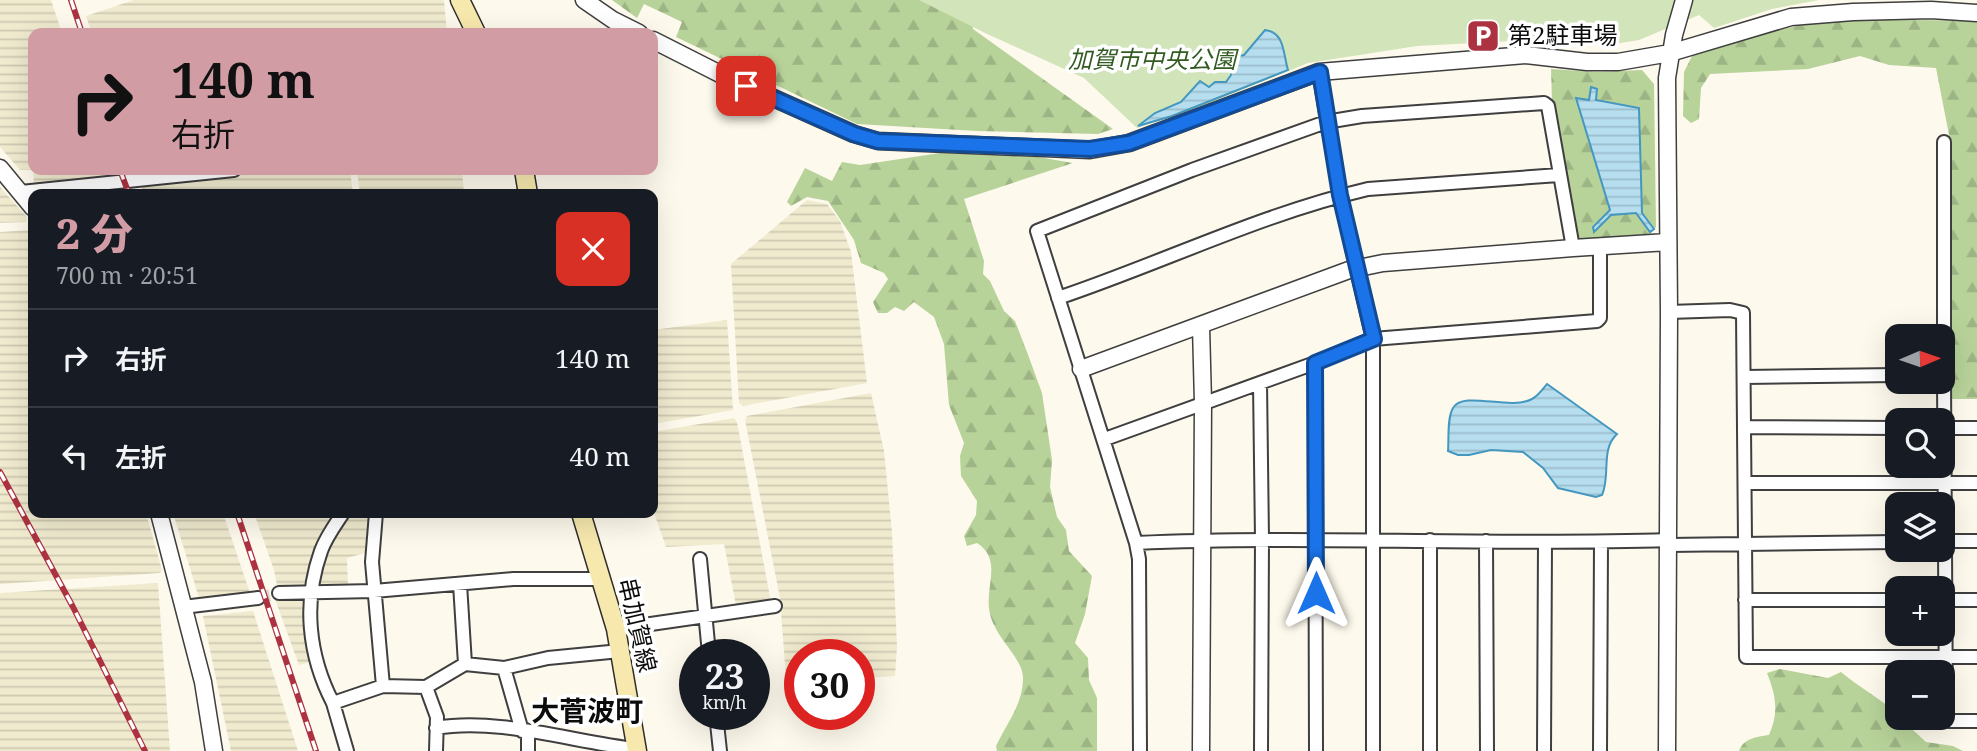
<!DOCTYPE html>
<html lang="ja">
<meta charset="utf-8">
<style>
body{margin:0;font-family:"Noto Serif","Noto Sans JP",serif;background:#242831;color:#f1f3f6;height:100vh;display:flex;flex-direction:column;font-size:26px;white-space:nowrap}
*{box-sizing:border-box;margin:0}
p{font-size:23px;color:#9ea1a6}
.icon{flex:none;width:38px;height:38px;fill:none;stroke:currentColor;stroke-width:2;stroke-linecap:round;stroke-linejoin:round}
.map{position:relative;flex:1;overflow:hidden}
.panel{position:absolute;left:28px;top:189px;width:630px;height:329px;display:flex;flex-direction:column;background:#171b24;border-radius:14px;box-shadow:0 7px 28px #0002}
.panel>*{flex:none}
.banner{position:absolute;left:28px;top:28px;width:630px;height:147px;border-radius:14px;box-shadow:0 7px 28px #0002;background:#d29ca5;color:#111;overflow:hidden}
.needle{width:46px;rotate:88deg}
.tools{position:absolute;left:1885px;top:324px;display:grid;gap:14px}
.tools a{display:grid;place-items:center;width:70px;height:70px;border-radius:14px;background:#171b24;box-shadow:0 7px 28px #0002;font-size:35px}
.speed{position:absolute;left:679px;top:639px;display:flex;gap:14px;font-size:35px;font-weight:700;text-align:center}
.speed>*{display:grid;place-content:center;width:91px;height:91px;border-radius:50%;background:#171b24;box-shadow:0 7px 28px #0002;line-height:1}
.speed small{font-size:18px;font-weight:400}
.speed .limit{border:10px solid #d22;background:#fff;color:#111}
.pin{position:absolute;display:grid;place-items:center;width:60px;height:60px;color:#fff;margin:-30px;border-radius:14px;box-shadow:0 4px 10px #0006}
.me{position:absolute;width:77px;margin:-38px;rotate:0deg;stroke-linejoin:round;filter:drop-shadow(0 0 5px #0008)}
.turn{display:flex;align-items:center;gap:24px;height:147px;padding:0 28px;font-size:32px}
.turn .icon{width:91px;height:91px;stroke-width:2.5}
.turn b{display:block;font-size:49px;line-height:60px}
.round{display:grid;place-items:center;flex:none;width:74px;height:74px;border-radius:14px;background:#242831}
.summary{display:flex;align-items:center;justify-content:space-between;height:119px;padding:0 28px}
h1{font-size:42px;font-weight:800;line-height:52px;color:#d29ca5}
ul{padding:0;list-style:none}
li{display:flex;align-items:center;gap:21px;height:98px;padding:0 28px;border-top:2px solid #363941}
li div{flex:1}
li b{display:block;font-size:26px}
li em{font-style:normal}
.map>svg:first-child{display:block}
</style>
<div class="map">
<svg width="1977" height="751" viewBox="0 0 1977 751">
<defs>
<pattern id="farmland-rules" width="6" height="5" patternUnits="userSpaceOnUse" patternTransform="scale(1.75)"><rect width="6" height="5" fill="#f0ebcf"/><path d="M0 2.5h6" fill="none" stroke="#cdc8b1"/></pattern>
<pattern id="forest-firs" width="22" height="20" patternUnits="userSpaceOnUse" patternTransform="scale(1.75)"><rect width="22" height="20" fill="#b8d39a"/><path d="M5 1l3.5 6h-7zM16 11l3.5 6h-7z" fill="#9db484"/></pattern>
<pattern id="water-rules" width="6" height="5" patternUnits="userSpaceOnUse" patternTransform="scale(1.75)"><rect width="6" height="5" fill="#b6deef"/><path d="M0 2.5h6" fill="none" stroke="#9bbdcc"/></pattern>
</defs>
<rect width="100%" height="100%" fill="#fdf9ec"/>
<path fill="url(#farmland-rules)" d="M0 0H51L62 33H33V170H110L112 175 34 183 33 170H20L0 147Z
M134 0H444L447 33H92L86 16Z
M259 170H350L353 194H144L140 182Z
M357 170H462L464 194H360Z
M0 187 27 217 26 222 0 223Z
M807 200 827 204 840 221 851 252 867 383 743 406 739 403 731 264Z
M33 230V513H146L162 570 160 573 0 584V232Z
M727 320 733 410 653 424V330Z
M871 393 884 451 892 532 897 647 895 676 859 678V654H800V680H789L786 678 780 598 745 420 747 416Z
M734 418 737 422 771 602 736 605 724 544 666 547 653 510V432Z
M173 513H223L250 593 200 601Z
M254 513H336L327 527 309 570 304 589 278 590 274 570Z
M347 513H372L368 552 347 558 348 588 314 589 323 555Z
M158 583 170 751H0V593Z
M304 598 311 662 299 665 275 599Z
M253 611 298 751H231L203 616Z"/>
<path fill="url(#forest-firs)" d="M612 0H971L973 29 1113 129 1098 134 977 131 857 124 676 37 682 22 644 4 637 18Z
M1955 20 1977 22V399H1952L1950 140 1936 68 1889 65 1860 56 1808 69 1710 74 1701 88 1699 119 1691 123 1683 116 1684 72 1693 54C1730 44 1766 31 1803 25 1853 17 1905 21 1955 20Z
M1551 69 1597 72 1642 70 1654 84 1656 227 1650 234 1581 240 1578 236 1552 101Z
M960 150 1021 154 1073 163 964 199 984 261 983 274 990 281 1004 311 1015 321 1027 352 1042 393 1052 460 1050 487 1057 517 1066 530 1069 551 1092 576 1085 614 1075 643 1088 658 1089 680 1097 698V751H997L996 746C1006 725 1022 705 1023 681 1025 657 992 638 989 608 986 585 1002 559 977 543L967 546 964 536 976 515 977 501 961 476 960 456 964 443 949 405 944 344 934 317 914 302 904 311 895 307 887 313H878L873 302 888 279 884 273 861 263 854 240 828 201 807 197 791 206 787 202 805 168 832 181 842 162 860 165Z
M1780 669 1828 678 1841 672C1859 687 1880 698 1897 714V718H1900L1926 742 1953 746 1963 751H1739C1744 738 1756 737 1769 735 1779 712 1776 696 1767 673Z"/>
<path fill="#d2e4b9" d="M919 0H1819L1772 9 1714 28 1699 15 1639 40 1602 46 1568 38 1417 46 1308 63 1207 104 1137 128 1084 78 985 33Z"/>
<path fill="url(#water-rules)" stroke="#4497bf" stroke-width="2" d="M1265 30C1285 32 1283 54 1288 70L1172 116 1138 126 1155 113 1181 102 1200 81 1209 87 1215 82H1226L1231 75 1232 57 1244 55Z
M1591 87 1597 89 1596 100 1639 108 1642 213 1654 229 1650 232 1636 213 1611 215 1594 232 1593 227 1610 210 1576 98 1589 100Z
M1547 384 1617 434C1600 450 1611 475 1602 495L1596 497 1558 488 1543 468 1523 452 1491 450 1469 455H1458L1448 451C1449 439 1447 418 1453 408 1463 390 1510 411 1532 399 1538 396 1543 389 1547 384Z"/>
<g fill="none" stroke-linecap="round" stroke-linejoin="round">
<path stroke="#d9d5ca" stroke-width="12" stroke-dasharray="12 6" stroke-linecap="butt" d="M258 598 279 593"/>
<defs>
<path id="minor" d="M1319 72 1340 195 1373 339V751
M21 192 234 170
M1058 298C1162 263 1261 214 1368 189L1559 175
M1669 312 1730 310 1743 313 1746 657H1977
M1315 363 1316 751
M1745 377 1897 375
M1942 377 1944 378 1946 718 1949 721H1977
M1944 378V142
M1260 383 1262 539 1261 751
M1745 427 1897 428
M1942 428H1977
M1105 439 1315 363 1373 339 1597 321 1600 318V246
M1745 483H1977
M376 513 372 562 383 686
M1430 540V751
M1486 541 1487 751
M1942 541H1977
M1136 543C1313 535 1491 546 1668 540
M1669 545 1897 542
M700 559 709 654
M279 593 374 591 513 579H601
M1745 600H1897
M1942 600H1977
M183 607 258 598
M616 629 775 606
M465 664 504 668 548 658 620 651
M504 668 522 731
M426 687 437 717 436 751
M333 703C308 655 303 602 321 551 326 537 335 525 343 513
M716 714 720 751
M436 728C498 717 573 742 636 749
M528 732V751
M347 751 333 703 383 686 426 687 465 664 460 584
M1140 751 1139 559 1136 543 1037 231 1192 170 1326 122 1362 116 1544 103 1548 106 1573 248
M1544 751 1545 542
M1600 751 1601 543"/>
<path id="tertiary" d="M584 0 613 20 639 33
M653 40 724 76 854 134 878 141 1090 150 1129 143 1319 72 1526 55 1587 62H1618L1670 53 1791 17 1853 12 1931 10 1977 13
M0 168 33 208
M1201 326 1203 403 1201 751
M1081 369 1349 270 1383 263 1573 248 1668 242
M159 513 203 682 214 751
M1667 751 1669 312 1667 78 1674 35 1684 0"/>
<path id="secondary" d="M460 0 476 33
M524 170 528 194
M581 513 616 629 637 751"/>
</defs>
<use href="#minor" stroke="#3f3f3f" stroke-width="16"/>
<use href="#tertiary" stroke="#3f3f3f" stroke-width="19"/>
<use href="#secondary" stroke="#2e2e2e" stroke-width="21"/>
<use href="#minor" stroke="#fff" stroke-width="12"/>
<use href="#tertiary" stroke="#fff" stroke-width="16"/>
<use href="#secondary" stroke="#f7e9ad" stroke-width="18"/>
<defs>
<path id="rail" d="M71 0 82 33
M120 170 129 194
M0 472 73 607 145 751
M237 513 316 751"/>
</defs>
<use href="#rail" stroke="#ad3241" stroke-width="6"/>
<use href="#rail" stroke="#fff" stroke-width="3.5" stroke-dasharray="10" stroke-linecap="butt"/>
</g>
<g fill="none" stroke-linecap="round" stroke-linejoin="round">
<defs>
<path id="route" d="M746 86 854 134 878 141 1090 149 1129 143 1320 72 1340 195 1374 339 1315 363 1316 593"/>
</defs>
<use href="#route" stroke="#114b97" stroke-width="18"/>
<use href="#route" stroke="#1a73e8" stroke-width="12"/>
</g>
<defs>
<symbol id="parking-square" viewBox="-11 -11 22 22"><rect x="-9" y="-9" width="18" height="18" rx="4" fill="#ad3241" stroke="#fff"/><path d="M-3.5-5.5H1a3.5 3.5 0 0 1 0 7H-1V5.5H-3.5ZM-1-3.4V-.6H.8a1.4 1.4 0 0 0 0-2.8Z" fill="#fff"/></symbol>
</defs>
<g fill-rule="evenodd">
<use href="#parking-square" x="1464" y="17" width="38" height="38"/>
</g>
<g text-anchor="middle" stroke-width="7" stroke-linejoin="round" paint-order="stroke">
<g font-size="24" fill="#0c0c0c" stroke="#fff" text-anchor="start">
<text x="1508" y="44">第2駐車場</text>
</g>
<g font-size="24" font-style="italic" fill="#335c23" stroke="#fff">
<text x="1152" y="68">加賀市中央公園</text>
</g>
<g font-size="24" fill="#0c0c0c" stroke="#fff">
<text transform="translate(637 625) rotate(77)" y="8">串加賀線</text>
</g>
<g font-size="28" font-weight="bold" fill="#0c0c0c" stroke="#fff">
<text x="587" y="721">大菅波町</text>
</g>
</g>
</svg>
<div class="tools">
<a><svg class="needle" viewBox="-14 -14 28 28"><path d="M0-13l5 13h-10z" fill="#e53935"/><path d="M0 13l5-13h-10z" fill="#9ea1a6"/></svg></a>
<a><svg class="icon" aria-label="search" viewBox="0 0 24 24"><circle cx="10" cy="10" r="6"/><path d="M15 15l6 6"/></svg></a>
<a><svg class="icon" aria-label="layers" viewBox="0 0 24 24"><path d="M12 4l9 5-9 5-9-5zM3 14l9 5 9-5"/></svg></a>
<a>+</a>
<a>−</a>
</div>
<div class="speed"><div>23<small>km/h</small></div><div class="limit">30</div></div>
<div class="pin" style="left:746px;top:86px;background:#d93025"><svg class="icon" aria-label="arrive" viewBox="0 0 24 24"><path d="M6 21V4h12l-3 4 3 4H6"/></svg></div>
<svg class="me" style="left:1316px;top:593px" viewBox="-20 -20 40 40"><path d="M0-17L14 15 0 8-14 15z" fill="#1a73e8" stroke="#fff" stroke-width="4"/></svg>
<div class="banner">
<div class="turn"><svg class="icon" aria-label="right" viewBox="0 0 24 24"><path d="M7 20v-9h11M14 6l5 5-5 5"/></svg><div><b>140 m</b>右折</div></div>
</div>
<section class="panel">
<div class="summary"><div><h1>2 分</h1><p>700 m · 20:51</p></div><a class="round" style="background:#d93025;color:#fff"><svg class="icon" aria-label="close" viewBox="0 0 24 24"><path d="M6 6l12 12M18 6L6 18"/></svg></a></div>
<ul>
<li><svg class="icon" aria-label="right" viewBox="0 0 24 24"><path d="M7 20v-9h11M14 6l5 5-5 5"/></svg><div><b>右折</b></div><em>140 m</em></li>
<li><svg class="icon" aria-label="left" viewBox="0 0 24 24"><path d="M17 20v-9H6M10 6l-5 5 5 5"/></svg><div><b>左折</b></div><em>40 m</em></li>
</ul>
</section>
</div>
